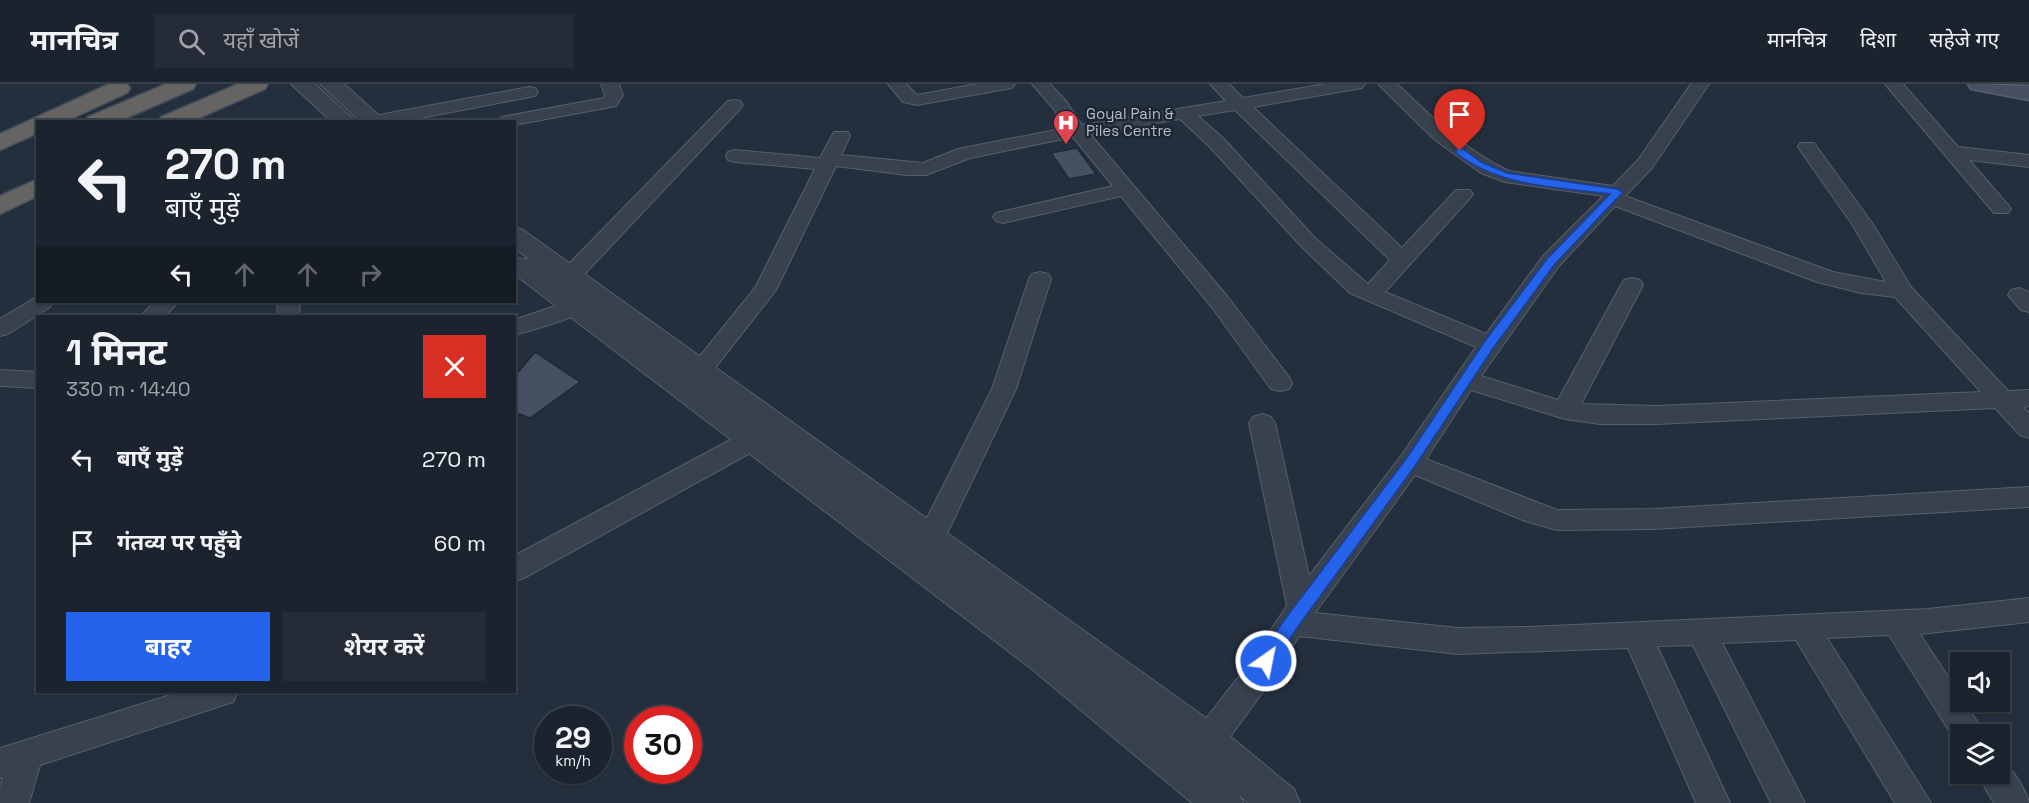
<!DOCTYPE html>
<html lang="hi">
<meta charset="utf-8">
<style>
body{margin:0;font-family:"Space Grotesk","Noto Sans Devanagari",sans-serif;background:#242b36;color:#f1f3f6;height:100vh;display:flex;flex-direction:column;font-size:22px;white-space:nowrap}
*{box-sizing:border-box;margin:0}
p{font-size:20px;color:#a0a4aa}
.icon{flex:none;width:33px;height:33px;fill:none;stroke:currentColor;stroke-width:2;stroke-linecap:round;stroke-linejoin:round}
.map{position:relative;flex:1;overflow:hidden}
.drawer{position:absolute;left:36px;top:231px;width:480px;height:378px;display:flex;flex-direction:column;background:#1b232e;border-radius:0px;box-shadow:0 2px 4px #0004,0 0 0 2px #39404a}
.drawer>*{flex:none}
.guide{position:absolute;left:36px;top:36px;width:480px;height:183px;border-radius:0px;box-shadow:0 2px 4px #0004,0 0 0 2px #39404a;background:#1b232e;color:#f1f3f6;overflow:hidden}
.buttons{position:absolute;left:1950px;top:568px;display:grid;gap:12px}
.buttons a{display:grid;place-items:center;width:60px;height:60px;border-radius:0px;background:#1b232e;box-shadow:0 2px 4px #0004,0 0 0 2px #39404a;font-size:30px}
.speed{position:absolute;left:534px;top:622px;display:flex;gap:12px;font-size:30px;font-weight:700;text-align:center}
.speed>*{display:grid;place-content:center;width:78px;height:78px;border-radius:50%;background:#1b232e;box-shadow:0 2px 4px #0004,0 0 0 2px #39404a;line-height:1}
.speed small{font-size:15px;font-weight:400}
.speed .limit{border:9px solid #d22;background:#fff;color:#111}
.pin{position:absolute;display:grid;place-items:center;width:51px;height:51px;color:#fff;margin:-62px -26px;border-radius:50% 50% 50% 0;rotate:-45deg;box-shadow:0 0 6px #0007}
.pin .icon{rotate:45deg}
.me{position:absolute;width:66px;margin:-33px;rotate:33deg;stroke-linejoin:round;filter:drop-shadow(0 0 4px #0008)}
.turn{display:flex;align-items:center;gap:21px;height:126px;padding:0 30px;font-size:27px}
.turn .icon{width:78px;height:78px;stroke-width:2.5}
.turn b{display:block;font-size:42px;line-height:51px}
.lanes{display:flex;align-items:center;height:57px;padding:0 30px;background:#0003;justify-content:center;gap:30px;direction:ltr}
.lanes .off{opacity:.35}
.round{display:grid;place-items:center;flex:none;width:63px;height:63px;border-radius:0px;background:#242b36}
.summary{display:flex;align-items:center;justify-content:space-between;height:102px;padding:0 30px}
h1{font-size:36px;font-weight:700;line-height:45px}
.action{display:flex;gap:12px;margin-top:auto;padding:12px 30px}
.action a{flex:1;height:69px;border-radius:0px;background:#2563eb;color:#fff;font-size:24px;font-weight:700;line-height:69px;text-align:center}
.action a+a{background:#242b36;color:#f1f3f6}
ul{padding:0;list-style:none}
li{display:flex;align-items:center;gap:18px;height:84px;padding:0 30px}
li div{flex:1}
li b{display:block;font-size:22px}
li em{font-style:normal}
header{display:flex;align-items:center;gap:36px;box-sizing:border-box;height:84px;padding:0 30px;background:#1b232e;border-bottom:2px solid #39404a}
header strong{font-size:28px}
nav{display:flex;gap:33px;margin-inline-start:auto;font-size:21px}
.search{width:420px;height:54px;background:#242b36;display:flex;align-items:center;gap:15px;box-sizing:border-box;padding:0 21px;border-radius:0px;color:#a0a4aa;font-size:22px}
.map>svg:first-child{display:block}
</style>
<header>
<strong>मानचित्र</strong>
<div class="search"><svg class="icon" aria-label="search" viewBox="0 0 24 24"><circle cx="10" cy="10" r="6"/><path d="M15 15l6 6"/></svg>यहाँ खोजें</div>
<nav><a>मानचित्र</a><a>दिशा</a><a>सहेजे गए</a></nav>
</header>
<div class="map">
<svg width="2029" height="719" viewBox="0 0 2029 719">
<rect width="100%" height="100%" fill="#242f3e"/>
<path fill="#455162" stroke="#1f2835" stroke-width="1.5" d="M1077 64 1096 90 1069 95 1051 69Z
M535 268 580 298 530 334 514 328V293Z"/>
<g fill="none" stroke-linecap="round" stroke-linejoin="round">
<defs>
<path id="minor" d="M601 0H619L623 11 616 22 514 41V38H493L502 33 604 14 605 11Z
M888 0H906L917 11 977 0H1015L1012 4 1006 5 917 21 903 18Z
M1032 0H1050L1066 17 1082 41 1226 17 1210 0H1229L1243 14 1325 0H1365L1362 4 1356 5 1253 23 1402 164 1456 106H1470L1473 110 1470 114 1385 208 1486 250 1543 172 1603 112 1505 98 1481 89 1435 56 1378 0H1397C1432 33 1465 67 1509 87L1613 102 1638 76 1691 0H1709L1652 84 1625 112 1833 188 1886 198 1852 140 1798 63 1800 59H1814L1872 139 1911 203 2008 307 2029 306V322L2023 323 2029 329V354L2020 351 1995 324 1656 340H1600L1565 335 1471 306 1426 375 1557 426 1654 425 2029 403V423L1654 445 1557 446 1525 437 1415 391 1315 529 1458 544 1529 543 1928 525 2029 514V538L1920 550 1960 611V618H1965L1985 651H1960V662L1958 661 1889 551 1827 554 1931 719H1895L1796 556 1722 559 1805 719H1771L1693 561 1657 562 1730 719H1696L1628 564 1458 570 1299 552 1265 605 1211 679 1199 684 1187 679 1183 669 1187 659 1243 587 1287 522 1249 339 1253 333 1262 330 1271 333 1275 339 1309 492 1401 372 1476 263 1350 209 1301 162 1209 62 1180 35 1090 50 1227 212 1289 293 1292 299 1289 305 1280 307 1271 305 1211 222 1121 112 1003 139 996 137 993 133 996 129 1113 102 1073 53 970 74 926 91H907L836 82 776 206 708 293 700 295 692 293 688 287 755 204 815 85 735 78 728 76 726 72 728 68 735 66 820 74 834 48H848L850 52 841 71 923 79 958 65 1066 44 1053 24ZM1235 26 1390 176 1368 200 1315 154 1223 54 1198 32ZM1615 122 1817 198 1861 209 1895 213 1981 308 1656 322 1581 320 1643 201 1640 196 1632 194 1624 196 1621 201 1558 316 1481 292 1559 182Z
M1885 0H1903L1958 63 2029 71V83L1969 76 2008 121 2011 125 2008 129H1994Z
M529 3 535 4 538 8 535 12 400 38 365 37 368 33 374 32Z
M734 16 740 17 743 21 740 25 578 197 570 198 562 197 559 192 562 187 728 17Z
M1040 188 1048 190 1051 195 1016 305 941 462C932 475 927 483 910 478L906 470 920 448 992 305 1029 195 1032 190Z
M597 204 605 206 608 211C596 229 537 245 514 251V236L567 218Z
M2019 204 2029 208V228L2021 226 2008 211 2011 206Z
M38 212V218H53L50 223 8 250 0 252V235Z
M154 218H178L165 232H141Z
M278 218H300L299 232H277Z
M0 286 38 288V304L0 302Z
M769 337 778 340 782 346 778 352 761 363 524 494 514 497V472L760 340Z
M180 608H238L233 618 40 681 29 719H0V703L3 693 0 694V664Z
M2000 677C2012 682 2026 706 2029 719H1994L1977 690H2000Z"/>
<path id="tertiary" d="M291 0H315L353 35 351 38H332Z
M320 0H344L386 38H361Z
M514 143 523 146 1220 644 1294 705 1300 719H1248L1239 711 1243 719H1192L1033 586 514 190V174L529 175 617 239 514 164Z"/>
<path id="secondary" d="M1968 0 2029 2V16L1971 5Z"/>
<path id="trunk" d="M109 0H127L130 4 127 9 64 38H38V49L0 66V50Z
M166 0H196L193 5 117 38H85L88 33Z
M238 0H268L265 5 190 38H158L161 33Z
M38 95V112L0 130V112Z"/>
</defs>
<use href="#minor" stroke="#565f6c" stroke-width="2"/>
<use href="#tertiary" stroke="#565f6c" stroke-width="2"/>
<use href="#secondary" stroke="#565f6c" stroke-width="3"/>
<use href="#trunk" stroke="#434c59" stroke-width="3"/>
<use href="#minor" fill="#38414e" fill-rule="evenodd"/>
<use href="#tertiary" fill="#38414e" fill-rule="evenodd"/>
<use href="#secondary" fill="#465061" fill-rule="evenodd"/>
<use href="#trunk" fill="#656462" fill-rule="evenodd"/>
</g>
<path fill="#2563eb" stroke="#184099" stroke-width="1.5" d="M1456 65H1463L1481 78 1507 89 1617 105 1623 108 1555 180 1494 263 1415 382 1297 544 1272 582 1266 584 1260 582 1258 577 1260 572 1285 535 1406 375 1485 257 1547 175 1610 110C1557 103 1500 103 1456 69Z"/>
<defs>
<symbol id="hospital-pin" viewBox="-11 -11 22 30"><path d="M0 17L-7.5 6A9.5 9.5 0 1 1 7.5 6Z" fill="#e0444e" stroke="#1d2633"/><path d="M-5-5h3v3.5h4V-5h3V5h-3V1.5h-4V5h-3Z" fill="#fff"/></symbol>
</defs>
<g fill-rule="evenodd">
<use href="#hospital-pin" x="1051" y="24" width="30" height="40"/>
</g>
<g text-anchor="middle" stroke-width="5" stroke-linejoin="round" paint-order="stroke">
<g font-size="15" fill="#b4bcc9" stroke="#1d2633" text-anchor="start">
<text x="1086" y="35">Goyal Pain &amp;<tspan x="1086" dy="17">Piles Centre</tspan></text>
</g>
</g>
</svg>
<div class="buttons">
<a><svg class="icon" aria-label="sound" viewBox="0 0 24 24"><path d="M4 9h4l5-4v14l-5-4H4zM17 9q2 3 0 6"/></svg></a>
<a><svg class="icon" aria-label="layers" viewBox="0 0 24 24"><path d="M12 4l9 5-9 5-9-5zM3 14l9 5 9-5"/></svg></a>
</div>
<div class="speed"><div>29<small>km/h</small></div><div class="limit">30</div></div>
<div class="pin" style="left:1460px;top:67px;background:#d93025"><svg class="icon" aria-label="arrive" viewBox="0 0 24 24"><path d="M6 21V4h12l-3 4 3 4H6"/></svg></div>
<svg class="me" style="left:1266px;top:577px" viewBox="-20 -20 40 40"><circle r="17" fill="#2563eb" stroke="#fff" stroke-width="3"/><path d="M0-11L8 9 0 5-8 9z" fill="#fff"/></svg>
<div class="guide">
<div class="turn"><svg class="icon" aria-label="left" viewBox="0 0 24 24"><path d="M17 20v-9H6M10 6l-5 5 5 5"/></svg><div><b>270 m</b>बाएँ मुड़ें</div></div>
<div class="lanes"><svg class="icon" aria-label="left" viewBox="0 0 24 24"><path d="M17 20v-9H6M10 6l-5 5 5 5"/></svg><svg class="icon off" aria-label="ahead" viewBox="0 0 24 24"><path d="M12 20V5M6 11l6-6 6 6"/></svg><svg class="icon off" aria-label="ahead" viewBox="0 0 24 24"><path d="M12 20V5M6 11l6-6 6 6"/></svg><svg class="icon off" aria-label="right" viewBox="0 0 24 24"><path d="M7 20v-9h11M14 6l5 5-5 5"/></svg></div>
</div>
<section class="drawer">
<div class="summary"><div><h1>1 मिनट</h1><p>330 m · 14:40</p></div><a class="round" style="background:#d93025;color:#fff"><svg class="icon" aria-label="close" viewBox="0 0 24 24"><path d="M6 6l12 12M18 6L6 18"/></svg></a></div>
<ul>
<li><svg class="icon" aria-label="left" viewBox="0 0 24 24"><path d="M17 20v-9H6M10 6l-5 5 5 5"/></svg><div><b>बाएँ मुड़ें</b></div><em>270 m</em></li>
<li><svg class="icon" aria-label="arrive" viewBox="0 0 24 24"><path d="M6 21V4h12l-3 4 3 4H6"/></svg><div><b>गंतव्य पर पहुँचे</b></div><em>60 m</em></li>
</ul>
<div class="action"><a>बाहर</a><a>शेयर करें</a></div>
</section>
</div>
